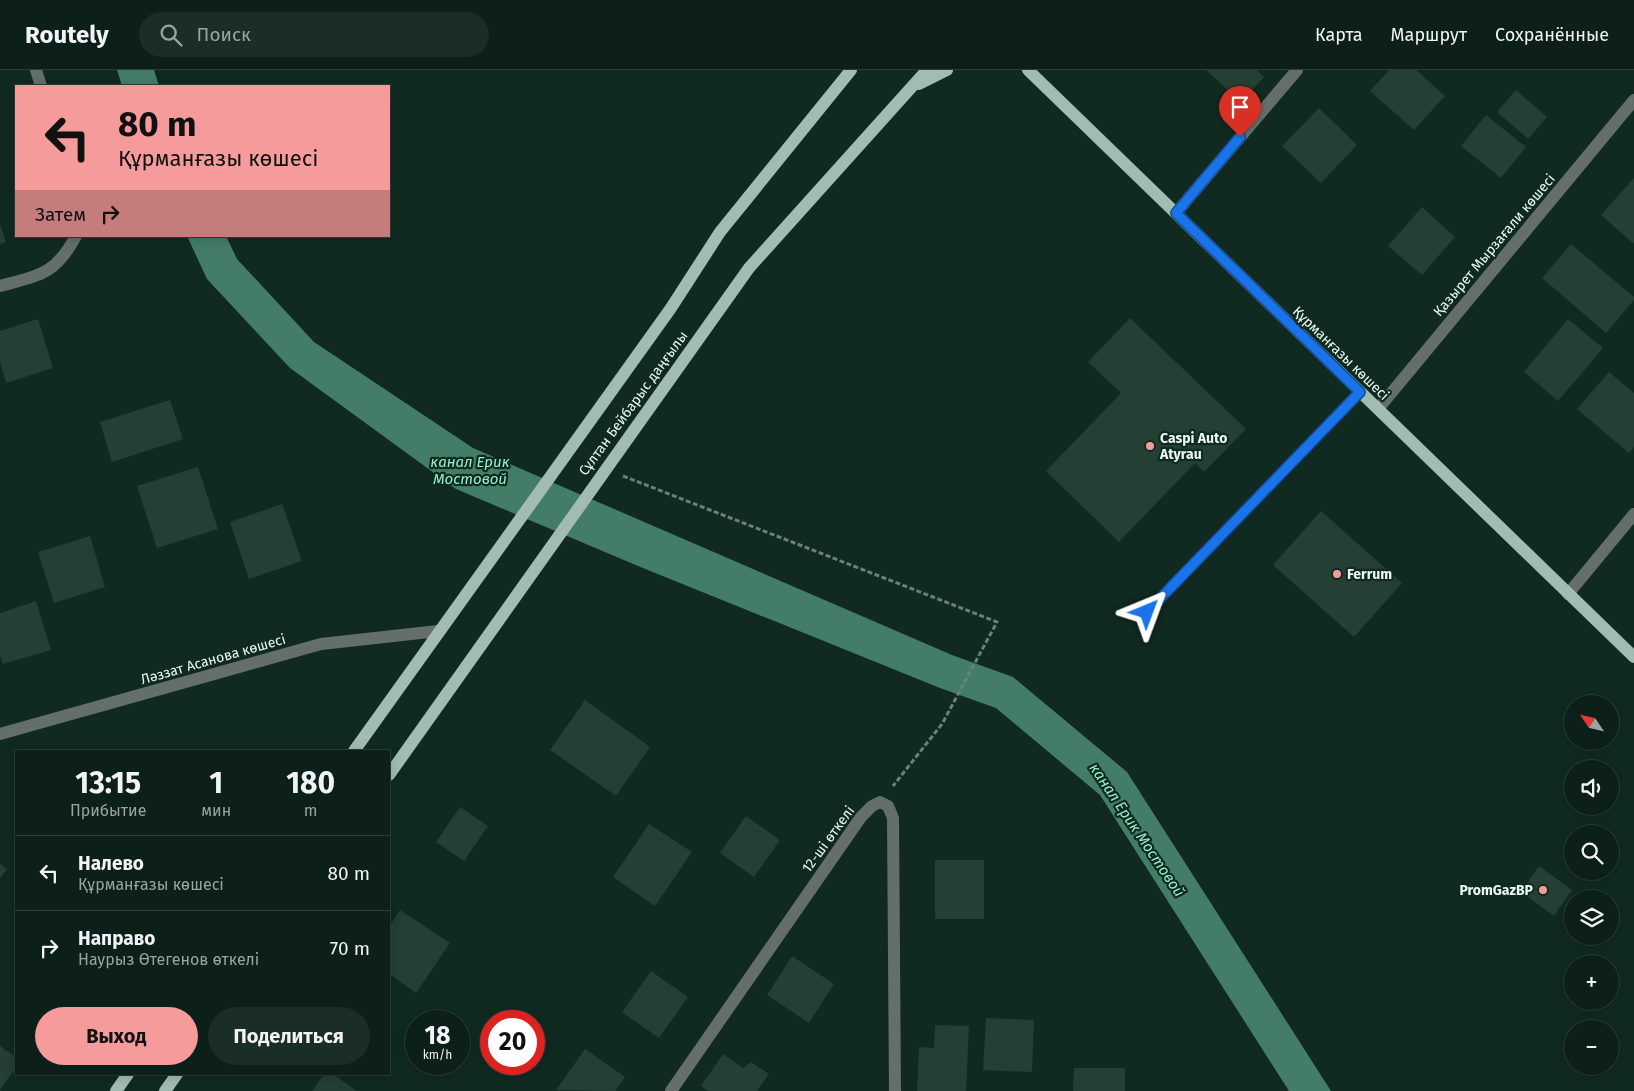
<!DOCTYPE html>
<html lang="ru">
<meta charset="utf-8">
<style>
body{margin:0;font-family:"Fira Sans",sans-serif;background:#1a2d26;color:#f1f3f6;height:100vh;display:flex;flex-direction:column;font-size:19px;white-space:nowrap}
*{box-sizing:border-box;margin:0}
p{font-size:16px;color:#9aa3a2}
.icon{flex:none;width:28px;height:28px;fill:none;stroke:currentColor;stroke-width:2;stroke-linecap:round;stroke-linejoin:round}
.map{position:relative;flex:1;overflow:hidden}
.details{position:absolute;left:15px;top:680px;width:375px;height:325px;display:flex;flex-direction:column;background:#0c2019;border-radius:0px;box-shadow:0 2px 12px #0003,0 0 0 1px #2c3e38}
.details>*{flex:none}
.hud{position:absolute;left:15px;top:15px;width:375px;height:152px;border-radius:0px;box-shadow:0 2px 12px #0003,0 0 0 1px #2c3e38;background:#f59b9c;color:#111;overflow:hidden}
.needle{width:32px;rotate:305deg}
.fabs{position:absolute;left:1564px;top:625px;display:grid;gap:10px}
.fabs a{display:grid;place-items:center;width:55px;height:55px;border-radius:50%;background:#0c2019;box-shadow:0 2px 12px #0003,0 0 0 1px #2c3e38;font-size:25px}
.speed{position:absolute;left:405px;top:940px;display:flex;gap:10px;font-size:25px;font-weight:700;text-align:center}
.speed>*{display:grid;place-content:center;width:65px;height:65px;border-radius:50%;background:#0c2019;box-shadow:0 2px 12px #0003,0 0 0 1px #2c3e38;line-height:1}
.speed small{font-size:12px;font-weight:400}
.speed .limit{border:8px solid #d22;background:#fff;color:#111}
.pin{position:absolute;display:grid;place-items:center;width:42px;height:42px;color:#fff;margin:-51px -21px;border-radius:50% 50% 50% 0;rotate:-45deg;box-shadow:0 0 5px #0007}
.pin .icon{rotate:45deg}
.me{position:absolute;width:55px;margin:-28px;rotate:44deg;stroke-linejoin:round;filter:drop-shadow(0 0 4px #0008)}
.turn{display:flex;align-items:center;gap:18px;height:105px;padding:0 20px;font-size:22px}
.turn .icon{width:65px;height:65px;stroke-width:2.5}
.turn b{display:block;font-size:35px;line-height:42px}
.then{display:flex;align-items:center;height:48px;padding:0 20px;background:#0003;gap:10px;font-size:19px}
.eta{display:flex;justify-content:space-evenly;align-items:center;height:85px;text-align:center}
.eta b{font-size:30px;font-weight:700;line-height:35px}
.primary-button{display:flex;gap:10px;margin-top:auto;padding:10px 20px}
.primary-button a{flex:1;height:58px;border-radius:30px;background:#f59b9c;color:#111;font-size:20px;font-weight:700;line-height:58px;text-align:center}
.primary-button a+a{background:#1a2d26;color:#f1f3f6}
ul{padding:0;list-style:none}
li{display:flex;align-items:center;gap:15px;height:75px;padding:0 20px;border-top:1px solid #2c3e38}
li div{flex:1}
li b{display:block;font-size:19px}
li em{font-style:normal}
header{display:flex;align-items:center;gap:30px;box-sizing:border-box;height:70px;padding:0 25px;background:#0c2019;border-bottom:1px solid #2c3e38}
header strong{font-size:24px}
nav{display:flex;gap:28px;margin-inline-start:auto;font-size:18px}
.search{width:350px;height:45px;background:#1a2d26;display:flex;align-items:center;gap:12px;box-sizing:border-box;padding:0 18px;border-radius:28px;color:#9aa3a2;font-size:19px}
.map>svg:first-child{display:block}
</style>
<header>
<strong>Routely</strong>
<div class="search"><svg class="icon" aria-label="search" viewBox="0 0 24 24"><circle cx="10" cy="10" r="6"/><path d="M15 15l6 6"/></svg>Поиск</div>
<nav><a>Карта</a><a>Маршрут</a><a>Сохранённые</a></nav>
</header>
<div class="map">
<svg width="1634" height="1021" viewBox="0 0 1634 1021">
<rect width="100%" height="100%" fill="#102a21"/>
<path fill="#437d68" d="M117 0H154L159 16H122Z
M187 166H226L237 189 314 272 473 378 952 585 1013 607 1127 702 1331 1021H1289L1100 725 996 638 940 618 638 496 456 419 290 298 207 209Z"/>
<path fill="#253f35" d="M1206 0H1257L1264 7 1241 32Z
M1389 0H1416L1445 26 1414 60 1370 21Z
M1516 20 1547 47 1528 69 1497 42Z
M1319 38 1357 75 1321 113 1282 76Z
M1486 45 1526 77 1501 108 1461 76Z
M1634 108V174L1601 145Z
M1422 137 1455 167 1422 205 1388 176Z
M0 154 6 172 0 174Z
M1571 174 1634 227V230L1606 263 1542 208Z
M1130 248 1246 359 1204 402 1195 393 1119 472 1046 401 1121 323 1088 292Z
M38 249 53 298 6 313 0 292V261Z
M1568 249 1603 278 1558 331 1524 302Z
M1609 302 1634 323V377L1629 383 1577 339Z
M170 330 183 369 112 392 100 352Z
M198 397 218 459 157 478 137 416Z
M282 434 302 491 249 509 230 452Z
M1321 441 1402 513 1354 567 1273 495Z
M90 466 105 517 54 533 38 482Z
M36 531 51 580 3 594 0 585V543Z
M585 630 650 677 616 726 550 680Z
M460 737 488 756 464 791 436 772Z
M746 746 780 770 754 807 720 783Z
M649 754 692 782 655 836 613 807Z
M935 790H984V849H935Z
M0 794 7 799 0 808Z
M1539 796 1572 820 1554 846 1521 822Z
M400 840 450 873 416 923 389 904V857Z
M792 886 834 914 809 953 767 925Z
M651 901 688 927 659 968 622 942Z
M986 948 1034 950 1032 1002 983 1000Z
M935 955 969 956 966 1021H917L919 977 934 978Z
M0 976 16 987V997L0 1020Z
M585 979 625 1007 615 1021 556 1020Z
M723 984 743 998 751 992 769 1004 757 1021H708L701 1016Z
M1074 998H1125V1021H1073Z
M324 1004H333L357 1021H312Z"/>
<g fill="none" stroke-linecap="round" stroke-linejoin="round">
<path stroke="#6a8078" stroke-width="3" stroke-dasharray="5 2.5" stroke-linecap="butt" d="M623 406 997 552 942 654 893 716"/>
<path stroke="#646f6a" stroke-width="11" d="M1147 542 1360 322"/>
<path stroke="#646f6a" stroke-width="12" d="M36 0 41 16
M1176 143 1297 0
M0 216C40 205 55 205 76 166
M1378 339 1634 30
M1568 524 1634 444
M0 664 321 574 438 561
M671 1021 861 747 872 736 880 732 888 736 893 748 895 1021"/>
<path stroke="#a3bcb1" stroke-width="12" d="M1028 0 1634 587
M919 14 947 0
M354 681 671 238 720 162 851 0
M389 705 749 198 927 0
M116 1021 128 1004
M165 1021 177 1004"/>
</g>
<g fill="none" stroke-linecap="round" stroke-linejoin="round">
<defs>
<path id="route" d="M1147 542 1360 322 1176 143 1240 67"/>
</defs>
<use href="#route" stroke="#114b97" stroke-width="12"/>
<use href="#route" stroke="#1a73e8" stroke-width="9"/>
</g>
<g fill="#f59b9c" stroke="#102a21" stroke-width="2">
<circle cx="1150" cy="376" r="5"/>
<circle cx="1337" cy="504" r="5"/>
<circle cx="1543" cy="820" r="5"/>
</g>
<g text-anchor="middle" stroke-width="4.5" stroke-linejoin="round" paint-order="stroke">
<g font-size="14" fill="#e9f8f2" stroke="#102a21">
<text transform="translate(1494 175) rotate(-50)" y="5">Қазырет Мырзағали көшесі</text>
<text transform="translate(1341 283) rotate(44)" y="5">Құрманғазы көшесі</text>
<text transform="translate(633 333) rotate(-54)" y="5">Сұлтан Бейбарыс даңғылы</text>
<text transform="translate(213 589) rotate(-16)" y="5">Ләззат Асанова көшесі</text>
<text transform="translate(828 769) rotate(-54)" y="5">12-ші өткелі</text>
</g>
<g font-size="14" font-weight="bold" fill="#e9f8f2" stroke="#102a21" text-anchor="start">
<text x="1160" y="373">Caspi Auto<tspan x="1160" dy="16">Atyrau</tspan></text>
<text x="1347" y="509">Ferrum</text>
<text x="1533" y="825" text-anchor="end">PromGazBP</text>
</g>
<g font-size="15" font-style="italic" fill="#94efce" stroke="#102a21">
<text x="470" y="397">канал Ерик<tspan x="470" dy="17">Мостовой</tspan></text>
<text transform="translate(1137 760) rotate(56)" y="5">канал Ерик Мостовой</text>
</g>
</g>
</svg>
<div class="fabs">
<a><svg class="needle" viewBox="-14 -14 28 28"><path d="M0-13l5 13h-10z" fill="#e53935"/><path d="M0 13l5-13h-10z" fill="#9aa3a2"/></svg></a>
<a><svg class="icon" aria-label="sound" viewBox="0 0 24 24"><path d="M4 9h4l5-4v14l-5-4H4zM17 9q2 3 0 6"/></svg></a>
<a><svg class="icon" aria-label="search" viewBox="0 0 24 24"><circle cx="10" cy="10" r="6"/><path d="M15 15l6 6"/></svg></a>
<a><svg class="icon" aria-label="layers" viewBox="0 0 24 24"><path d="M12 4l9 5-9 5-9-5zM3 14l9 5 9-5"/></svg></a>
<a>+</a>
<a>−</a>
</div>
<div class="speed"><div>18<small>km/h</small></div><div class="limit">20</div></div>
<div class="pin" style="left:1240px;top:67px;background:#d93025"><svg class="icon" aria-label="arrive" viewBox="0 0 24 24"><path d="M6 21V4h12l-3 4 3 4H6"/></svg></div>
<svg class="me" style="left:1147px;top:542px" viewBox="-20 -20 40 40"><path d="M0-17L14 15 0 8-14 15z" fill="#1a73e8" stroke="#fff" stroke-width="4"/></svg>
<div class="hud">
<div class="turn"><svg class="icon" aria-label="left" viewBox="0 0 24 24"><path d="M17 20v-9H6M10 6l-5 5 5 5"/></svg><div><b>80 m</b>Құрманғазы көшесі</div></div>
<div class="then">Затем<svg class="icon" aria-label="right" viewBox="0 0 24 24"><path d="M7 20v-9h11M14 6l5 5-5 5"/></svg></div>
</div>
<section class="details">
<div class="eta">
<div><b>13:15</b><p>Прибытие</p></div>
<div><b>1</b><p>мин</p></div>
<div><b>180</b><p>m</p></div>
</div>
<ul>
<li><svg class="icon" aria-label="left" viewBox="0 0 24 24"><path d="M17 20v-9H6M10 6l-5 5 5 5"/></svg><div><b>Налево</b><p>Құрманғазы көшесі</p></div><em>80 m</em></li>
<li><svg class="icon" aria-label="right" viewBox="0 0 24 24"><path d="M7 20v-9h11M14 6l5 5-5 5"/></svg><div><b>Направо</b><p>Наурыз Өтегенов өткелі</p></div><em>70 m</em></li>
</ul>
<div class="primary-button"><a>Выход</a><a>Поделиться</a></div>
</section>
</div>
